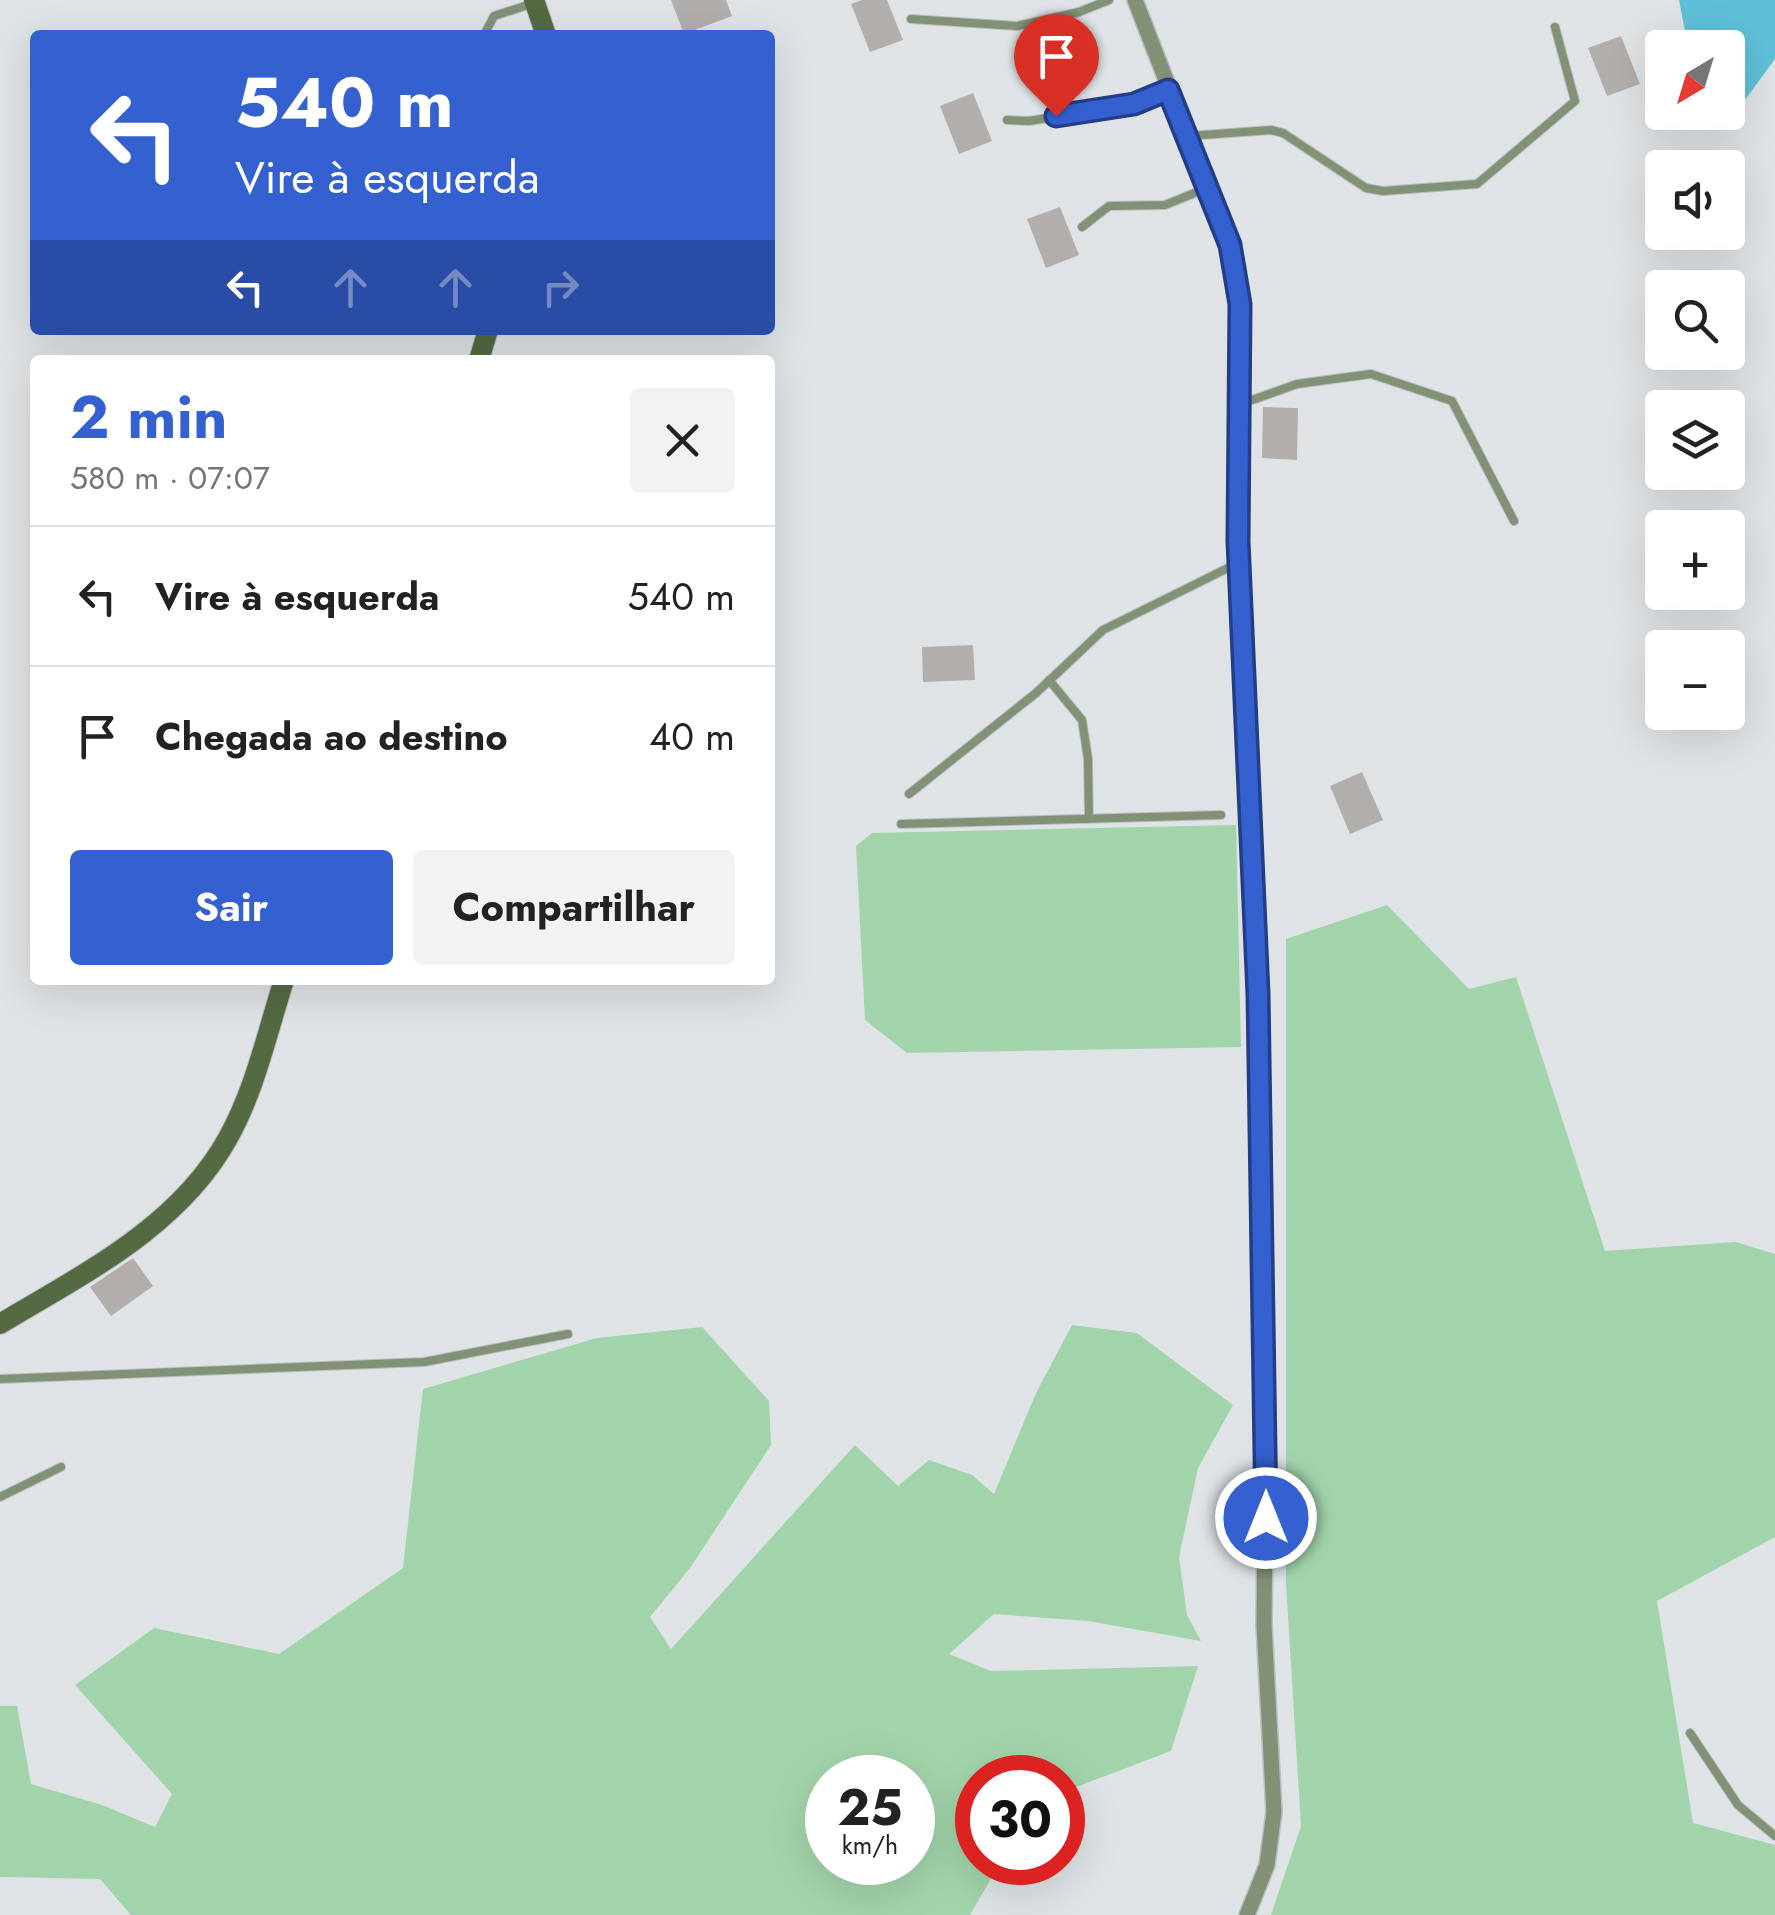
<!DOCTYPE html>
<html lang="pt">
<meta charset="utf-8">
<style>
body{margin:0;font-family:Jost,sans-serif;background:#f2f2f2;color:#222;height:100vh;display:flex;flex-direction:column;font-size:38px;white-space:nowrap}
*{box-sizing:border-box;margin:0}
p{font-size:32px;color:#767676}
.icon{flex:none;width:55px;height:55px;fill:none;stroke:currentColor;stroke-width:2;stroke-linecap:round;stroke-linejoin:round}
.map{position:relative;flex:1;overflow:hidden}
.sheet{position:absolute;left:30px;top:355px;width:745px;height:630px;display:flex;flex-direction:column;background:#fff;border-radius:10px;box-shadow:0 10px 40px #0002}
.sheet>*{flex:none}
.guide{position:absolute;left:30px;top:30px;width:745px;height:305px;border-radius:10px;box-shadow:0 10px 40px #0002;background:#3460d0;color:#fff;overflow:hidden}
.needle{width:65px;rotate:218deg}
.buttons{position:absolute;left:1645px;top:30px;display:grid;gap:20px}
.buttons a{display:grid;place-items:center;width:100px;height:100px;border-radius:10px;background:#fff;box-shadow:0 10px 40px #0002;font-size:50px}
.speed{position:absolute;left:805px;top:1755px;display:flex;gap:20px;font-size:50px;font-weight:700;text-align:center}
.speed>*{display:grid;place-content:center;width:130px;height:130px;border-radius:50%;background:#fff;box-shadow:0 10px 40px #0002;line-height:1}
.speed small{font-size:25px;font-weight:400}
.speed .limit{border:15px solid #d22;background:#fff;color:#111}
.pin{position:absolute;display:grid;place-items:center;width:85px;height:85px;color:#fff;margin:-102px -42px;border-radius:50% 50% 50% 0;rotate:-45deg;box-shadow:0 0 10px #0007}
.pin .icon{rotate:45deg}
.me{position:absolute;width:110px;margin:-55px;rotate:0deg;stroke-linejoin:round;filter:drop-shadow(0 0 8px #0008)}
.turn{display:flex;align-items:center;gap:35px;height:210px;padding:0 40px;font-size:45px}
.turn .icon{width:130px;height:130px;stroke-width:2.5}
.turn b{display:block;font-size:70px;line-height:85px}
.lanes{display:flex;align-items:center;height:95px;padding:0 40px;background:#0003;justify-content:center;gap:50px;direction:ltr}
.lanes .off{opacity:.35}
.round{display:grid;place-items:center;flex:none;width:105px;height:105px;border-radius:10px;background:#f2f2f2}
.headline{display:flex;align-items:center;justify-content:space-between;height:170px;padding:0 40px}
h1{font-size:60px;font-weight:700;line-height:75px;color:#3460d0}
.button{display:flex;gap:20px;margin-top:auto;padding:20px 40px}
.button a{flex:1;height:115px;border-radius:10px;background:#3460d0;color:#fff;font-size:40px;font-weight:700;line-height:115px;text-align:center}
.button a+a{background:#f2f2f2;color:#222}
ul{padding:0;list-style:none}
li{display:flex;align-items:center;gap:30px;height:140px;padding:0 40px;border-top:2px solid #e0e0e0}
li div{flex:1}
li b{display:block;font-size:38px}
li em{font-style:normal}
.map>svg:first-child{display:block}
</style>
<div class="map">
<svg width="1775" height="1915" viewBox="0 0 1775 1915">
<rect width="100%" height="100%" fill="#dfe3e6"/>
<path fill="#a2d4ab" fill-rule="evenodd" d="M1236 825 1241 1047 907 1053 865 1020 856 846 872 833Z
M1387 905 1469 989 1516 977 1605 1251 1736 1242 1775 1254V1537L1657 1601 1693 1823 1775 1845V1915H1271L1301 1826 1286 1584V939Z
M1072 1325 1137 1333 1233 1405 1198 1468 1179 1557 1187 1615 1201 1641 1088 1621 994 1614 949 1654 991 1671 1198 1666 1171 1751 1063 1792 1062 1778 1017 1777 1005 1774 1004 1777 978 1778V1862L1000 1863 970 1915H131L100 1879 0 1877V1706H17L31 1784 102 1805 155 1827 172 1794 75 1685 154 1628 279 1654 403 1568 423 1389 597 1338 702 1327 769 1401 771 1445 690 1568 650 1617 671 1649 855 1445 898 1486 929 1460 972 1475 994 1494 1036 1393ZM828 1778H912V1862H828Z"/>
<path fill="#5fbfd9" d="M1679 0H1775V59L1742 104 1728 105V48L1688 47Z"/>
<path fill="#b2aeab" d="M671 0H726L732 16 684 34Z
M862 0H887L903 40 870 52 851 4Z
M1621 36 1640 84 1607 96 1588 48Z
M973 93 992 141 959 154 940 106Z
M1060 207 1079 255 1046 268 1027 219Z
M1263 407 1298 408 1297 460 1262 458Z
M973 645 975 680 923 682 922 647Z
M1362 772 1383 820 1350 834 1330 786Z
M133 1258 153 1286 111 1316 90 1287Z"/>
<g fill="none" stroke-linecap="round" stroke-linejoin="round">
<defs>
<path id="lane" d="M911 19 1017 26 1079 12 1109 0
M484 35 494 16 531 4
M1007 120 1029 121 1133 104 1168 90
M1189 136 1271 130 1283 133 1366 188 1383 191 1477 184 1575 101 1555 27
M1082 227 1109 206 1165 205 1207 188
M1241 404 1297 384 1371 374 1452 401 1514 521
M1049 680 1082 720 1088 759 1089 819
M909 794 1036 693 1103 630 1240 562
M901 824 1221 815
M0 1379 424 1362 568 1334
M0 1497 61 1467
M1690 1733 1738 1805 1775 1836"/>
<path id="street" d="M1135 0 1230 245 1239 304V541L1258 994 1266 1413 1264 1625 1274 1812 1267 1865 1247 1915"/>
<path id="secondary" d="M534 0 546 35
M479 360 488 330
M0 1324C83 1274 179 1227 228 1138 255 1090 267 1033 284 980"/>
</defs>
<use href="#lane" stroke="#bbbec1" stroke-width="10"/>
<use href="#street" stroke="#bbbec1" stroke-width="18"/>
<use href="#secondary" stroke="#bbbec1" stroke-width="22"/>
<use href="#lane" stroke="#819176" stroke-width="8"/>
<use href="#street" stroke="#819176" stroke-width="15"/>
<use href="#secondary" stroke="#536a42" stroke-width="20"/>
</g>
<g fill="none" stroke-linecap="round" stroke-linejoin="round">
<defs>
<path id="route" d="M1056 116 1134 104 1168 90 1230 245 1240 304 1238 541 1258 994 1266 1518"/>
</defs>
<use href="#route" stroke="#223e87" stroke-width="25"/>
<use href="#route" stroke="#3460d0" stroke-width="18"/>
</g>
</svg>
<div class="buttons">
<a><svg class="needle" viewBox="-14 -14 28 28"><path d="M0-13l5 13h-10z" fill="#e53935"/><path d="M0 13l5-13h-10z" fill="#767676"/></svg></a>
<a><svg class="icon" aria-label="sound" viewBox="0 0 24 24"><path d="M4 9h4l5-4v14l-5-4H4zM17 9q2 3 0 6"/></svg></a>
<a><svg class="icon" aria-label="search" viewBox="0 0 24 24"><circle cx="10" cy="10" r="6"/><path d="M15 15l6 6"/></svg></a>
<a><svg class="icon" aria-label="layers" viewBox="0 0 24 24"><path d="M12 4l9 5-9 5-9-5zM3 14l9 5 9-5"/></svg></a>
<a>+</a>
<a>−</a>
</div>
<div class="speed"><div>25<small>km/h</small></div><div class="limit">30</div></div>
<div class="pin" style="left:1056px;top:116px;background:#d93025"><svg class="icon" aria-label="arrive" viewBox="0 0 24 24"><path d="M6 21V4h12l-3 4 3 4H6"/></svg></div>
<svg class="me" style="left:1266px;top:1518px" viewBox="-20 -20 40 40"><circle r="17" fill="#3460d0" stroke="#fff" stroke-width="3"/><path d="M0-11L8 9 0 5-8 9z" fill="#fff"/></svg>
<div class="guide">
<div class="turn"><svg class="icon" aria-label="left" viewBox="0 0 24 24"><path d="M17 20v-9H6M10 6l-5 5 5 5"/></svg><div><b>540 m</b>Vire à esquerda</div></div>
<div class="lanes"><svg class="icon" aria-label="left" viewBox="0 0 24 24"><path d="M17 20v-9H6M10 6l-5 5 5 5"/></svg><svg class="icon off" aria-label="ahead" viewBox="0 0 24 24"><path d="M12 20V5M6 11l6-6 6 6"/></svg><svg class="icon off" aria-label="ahead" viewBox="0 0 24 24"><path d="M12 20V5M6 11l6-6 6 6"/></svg><svg class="icon off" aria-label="right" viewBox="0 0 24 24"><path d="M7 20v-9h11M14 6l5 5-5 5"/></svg></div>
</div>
<section class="sheet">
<div class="headline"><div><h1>2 min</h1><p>580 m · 07:07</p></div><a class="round"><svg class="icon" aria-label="close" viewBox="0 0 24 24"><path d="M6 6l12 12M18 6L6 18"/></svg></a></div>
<ul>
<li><svg class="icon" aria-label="left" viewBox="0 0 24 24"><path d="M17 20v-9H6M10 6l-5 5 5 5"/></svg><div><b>Vire à esquerda</b></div><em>540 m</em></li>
<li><svg class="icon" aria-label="arrive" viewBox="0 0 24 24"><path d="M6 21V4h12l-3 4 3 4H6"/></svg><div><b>Chegada ao destino</b></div><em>40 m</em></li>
</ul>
<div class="button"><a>Sair</a><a>Compartilhar</a></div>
</section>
</div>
